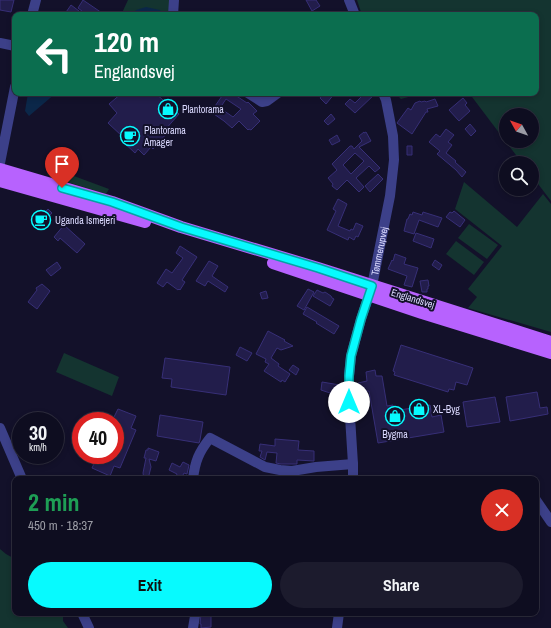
<!DOCTYPE html>
<meta charset="utf-8">
<style>
body{margin:0;font-family:"Archivo Narrow",sans-serif;background:#1c1b2d;color:#f1f3f6;height:100vh;display:flex;flex-direction:column;font-size:15px;white-space:nowrap}
*{box-sizing:border-box;margin:0}
p{font-size:13px;color:#9b9ca5}
.icon{flex:none;width:22px;height:22px;fill:none;stroke:currentColor;stroke-width:2;stroke-linecap:round;stroke-linejoin:round}
.map{position:relative;flex:1;overflow:hidden}
.sheet{position:absolute;left:12px;top:476px;width:527px;height:140px;display:flex;flex-direction:column;background:#0e0d20;border-radius:8px;box-shadow:0 2px 6px #0003,0 0 0 1px #2e2d3e}
.sheet>*{flex:none}
.banner{position:absolute;left:12px;top:12px;width:527px;height:84px;border-radius:8px;box-shadow:0 2px 6px #0003,0 0 0 1px #2e2d3e;background:#0b6e4f;color:#fff;overflow:hidden}
.needle{width:26px;rotate:310deg}
.fabs{position:absolute;left:499px;top:108px;display:grid;gap:8px}
.fabs a{display:grid;place-items:center;width:40px;height:40px;border-radius:50%;background:#0e0d20;box-shadow:0 2px 6px #0003,0 0 0 1px #2e2d3e;font-size:20px}
.speed{position:absolute;left:12px;top:412px;display:flex;gap:8px;font-size:20px;font-weight:700;text-align:center}
.speed>*{display:grid;place-content:center;width:52px;height:52px;border-radius:50%;background:#0e0d20;box-shadow:0 2px 6px #0003,0 0 0 1px #2e2d3e;line-height:1}
.speed small{font-size:10px;font-weight:400}
.speed .limit{border:6px solid #d22;background:#fff;color:#111}
.pin{position:absolute;display:grid;place-items:center;width:34px;height:34px;color:#fff;margin:-41px -17px;border-radius:50% 50% 50% 0;rotate:-45deg;box-shadow:0 0 4px #0007}
.pin .icon{rotate:45deg}
.me{position:absolute;width:44px;margin:-22px;rotate:0deg;stroke-linejoin:round;filter:drop-shadow(0 0 3px #0008)}
.turn{display:flex;align-items:center;gap:14px;height:84px;padding:0 16px;font-size:18px}
.turn .icon{width:52px;height:52px;stroke-width:2.5}
.turn b{display:block;font-size:28px;line-height:34px}
.round{display:grid;place-items:center;flex:none;width:42px;height:42px;border-radius:21px;background:#1c1b2d}
.head{display:flex;align-items:center;justify-content:space-between;height:68px;padding:0 16px}
h1{font-size:24px;font-weight:800;line-height:30px;color:#1e9e55}
.button{display:flex;gap:8px;margin-top:auto;padding:8px 16px}
.button a{flex:1;height:46px;border-radius:24px;background:#07fafe;color:#111;font-size:16px;font-weight:800;line-height:46px;text-align:center}
.button a+a{background:#1c1b2d;color:#f1f3f6}
.map>svg:first-child{display:block}
</style>
<div class="map">
<svg width="551" height="628" viewBox="0 0 551 628">
<rect width="100%" height="100%" fill="#13112a"/>
<path fill="#143430" fill-rule="evenodd" d="M128 0H170L169 15H121Z
M357 0H551V201L532 176V163H522L469 93H536V15H362ZM506 115H532V141H506Z
M395 93H423L401 99Z
M55 169 109 189 106 194 61 180 47 174Z
M464 182 517 227 543 194 551 204V332L468 308 477 297 468 289 502 246 455 209Z
M469 224 498 245 487 259 458 238Z
M456 241 484 262 474 275 446 254Z
M64 353 119 377 112 396 56 372Z
M0 549 6 554 15 559V613H63V621L68 628H0Z"/>
<path fill="#0b2749" d="M146 7 160 10 162 15H133L136 10Z
M28 93H56L29 116 25 111Z"/>
<path fill="#221d4b" stroke="#372f77" fill-rule="evenodd" d="M0 0H14L11 12 0 10Z
M83 0 105 15H87L78 8Z
M306 0H316L320 6 312 11Z
M71 5 79 11 77 15H64Z
M122 93H155L179 114 164 131 167 133 153 149 151 147 144 155 138 149 135 153 121 140 123 137 108 123 117 113 109 104Z
M224 93H232L247 103 248 102 257 111 253 114 260 121 251 130 249 129 248 130 239 121 232 128 224 121 211 112ZM226 99 241 109 233 117 220 108Z
M324 93H335L326 104 320 98Z
M365 93H376L355 113 345 104 350 99 355 103Z
M463 98 467 103 465 105 470 111 459 121 449 110Z
M435 99 438 106 427 109 428 112H426L412 134 397 123 408 108 411 110 415 103 420 101 421 102 425 101 426 102Z
M331 114 335 119 328 125 324 121Z
M470 124 476 131 471 136 465 129Z
M446 129 454 135 448 142 452 145 446 153 456 161 455 162 466 172 462 177 456 170 437 154 440 151 429 142 436 134 440 137Z
M364 132V133L366 132 371 141 359 147 380 168 375 172 369 166 356 178 364 187 359 192 347 180 337 190 332 186 333 184 328 178 337 170 332 164 350 146H352L354 149 362 141 359 136ZM355 153 364 161 351 174 343 165Z
M337 135 340 141 332 145 329 140Z
M407 146H412V155H407Z
M378 174 383 179 370 192 365 186Z
M338 199 347 204 338 226 350 231 351 229 353 230 356 223 363 226 358 237 356 236 354 240 349 237 348 240 327 230 336 211 333 209Z
M48 209 52 213 40 226 36 222Z
M454 211 465 220 460 227 446 217 450 212 452 213Z
M413 212 422 215 423 212 442 218 438 227 419 220 414 234 404 231 407 219H408L410 214 412 215Z
M64 225 85 244 77 253 60 238 58 241 54 237Z
M416 233 434 239 431 248 413 241Z
M180 246 197 257 182 280 185 282 180 290 179 289 178 290 167 282 163 287 157 283 166 269 172 273 183 258 176 253Z
M395 254 406 258 404 264 418 268 412 287 404 285 407 276 388 269 392 260 393 261Z
M435 260 442 265 439 270 432 265Z
M209 261 218 266 212 276 228 287 225 292 208 281 205 286 196 281Z
M57 262 61 268 51 276 46 270Z
M428 280 429 286H428V289H427V292H422L420 281Z
M42 284 50 291 37 309 28 302 37 290 36 288Z
M308 289 314 292 304 310 297 306Z
M317 290 323 293 325 292 331 296 332 298 334 299 330 306 313 296Z
M266 291 268 298 262 299 260 293Z
M307 307 339 326 334 334 316 323 317 322 303 314Z
M268 331 285 340 284 341 293 346 281 350 277 348 271 358 279 364 278 366 290 374 285 382 282 380 281 382 264 371 269 364 265 362 266 359 256 354Z
M401 345 473 368 467 385 456 382 454 390 449 389 448 392 394 375 395 372 393 371Z
M240 347 252 353 247 361 236 355Z
M165 358 230 367 226 395 171 387 172 379 162 378Z
M293 365 299 369 296 375 289 370Z
M375 370 376 376H382L387 406 393 405 394 411 430 405 432 417 441 415 444 432 378 443 369 391 359 392 358 383 367 381 366 372Z
M322 382 340 385 339 394 330 393 321 390Z
M537 392 540 408 547 407 548 414 510 421 506 397Z
M495 397 500 422 467 427 463 402Z
M118 409 136 416 131 428 136 430 120 468 114 466 110 476 92 468 98 455H115V421H112Z
M160 415 203 422 200 440 199 443 157 436Z
M275 439 299 441 298 450 314 451V461L297 460V464H281L276 463 277 453 267 452 265 460 260 457 262 451H259L260 444 275 446Z
M148 448 159 452 156 461 149 459 151 467 149 475 150 479H144L143 473 146 458H144L146 450H148Z
M183 462 189 465 187 474 184 473 181 479H175L177 474 169 470 172 463 180 467Z
M205 613H211V627L201 628V624H200L201 614Z"/>
<g fill="none" stroke-linecap="round" stroke-linejoin="round">
<g stroke="#3c4089" stroke-width="10">
<path d="M349 0 355 15"/>
<path d="M32 15 36 0"/>
<path d="M173 15 174 0"/>
<path d="M0 43 15 46"/>
<path d="M248 93 262 102 267 101 278 93"/>
<path d="M0 163 15 87"/>
<path d="M0 428 22 479"/>
<path d="M193 479C195 461 199 452 210 438L265 467 280 470 292 471 316 467 353 464"/>
<path id="s1" d="M353 479V464L349 401V376L351 356 361 319 372 286 390 196 394 160 393 136 386 100 383 93"/>
<path d="M536 500 551 522"/>
<path d="M82 613 89 628"/>
<path d="M193 628 195 616 194 613"/>
<path d="M337 628 339 613"/>
</g>
<path stroke="#b762fe" stroke-width="12" d="M0 169 112 202 181 227 318 268 551 342
M0 181 145 222
M273 263 422 313 551 353"/>
</g>
<g fill="none" stroke-linecap="round" stroke-linejoin="round">
<defs>
<path id="route" d="M62 188 112 202 181 227 318 268 372 286 361 319 351 356 349 376V402"/>
</defs>
<use href="#route" stroke="#05a2a5" stroke-width="10"/>
<use href="#route" stroke="#07fafe" stroke-width="7"/>
</g>
<defs>
<symbol id="shop-ring" viewBox="-11 -11 22 22"><circle r="9.5" fill="#13112a" stroke="#07fafe" stroke-width="1.5"/><path d="M-5-2.5h2.3a2.7 3.5 0 0 1 5.4 0H5L5.5 6h-11ZM-1.5-2.5h3a1.5 2.3 0 0 0-3 0Z" fill="#07fafe"/></symbol>
<symbol id="cafe-ring" viewBox="-11 -11 22 22"><circle r="9.5" fill="#13112a" stroke="#07fafe" stroke-width="1.5"/><path d="M-5.5-4.5H6V0H3Q3 3.5 0 3.5H-2.5Q-5.5 3.5-5.5 0ZM3-3.2v2h1.7v-2ZM-6 4.5H4V6H-6Z" fill="#07fafe"/></symbol>
</defs>
<g fill-rule="evenodd">
<use href="#shop-ring" x="157" y="98" width="22" height="22"/>
<use href="#cafe-ring" x="119" y="125" width="22" height="22"/>
<use href="#cafe-ring" x="30" y="209" width="22" height="22"/>
<use href="#shop-ring" x="408" y="398" width="22" height="22"/>
<use href="#shop-ring" x="384" y="405" width="22" height="22"/>
</g>
<g text-anchor="middle" stroke-width="4" stroke-linejoin="round" paint-order="stroke">
<g font-size="10" fill="#dbdaff" stroke="#13112a" text-anchor="start">
<text x="182" y="113">Plantorama</text>
<text x="144" y="134">Plantorama<tspan x="144" dy="12">Amager</tspan></text>
<text x="55" y="224">Uganda Ismejeri</text>
<text x="433" y="413">XL-Byg</text>
<text x="395" y="438" text-anchor="middle">Bygma</text>
</g>
<g font-size="10" fill="#dbdaff" stroke="#13112a">
<text dy="4" stroke="none"><textPath href="#s1" startOffset="232">Tømmerupvej</textPath></text>
<text transform="translate(413 298) rotate(17)" y="4">Englandsvej</text>
</g>
</g>
</svg>
<div class="fabs">
<a><svg class="needle" viewBox="-14 -14 28 28"><path d="M0-13l5 13h-10z" fill="#e53935"/><path d="M0 13l5-13h-10z" fill="#9b9ca5"/></svg></a>
<a><svg class="icon" aria-label="search" viewBox="0 0 24 24"><circle cx="10" cy="10" r="6"/><path d="M15 15l6 6"/></svg></a>
</div>
<div class="speed"><div>30<small>km/h</small></div><div class="limit">40</div></div>
<div class="pin" style="left:62px;top:188px;background:#d93025"><svg class="icon" aria-label="arrive" viewBox="0 0 24 24"><path d="M6 21V4h12l-3 4 3 4H6"/></svg></div>
<svg class="me" style="left:349px;top:402px" viewBox="-20 -20 40 40"><circle r="19" fill="#fff"/><path d="M0-13L10 11 0 6-10 11z" fill="#07fafe"/></svg>
<div class="banner">
<div class="turn"><svg class="icon" aria-label="left" viewBox="0 0 24 24"><path d="M17 20v-9H6M10 6l-5 5 5 5"/></svg><div><b>120 m</b>Englandsvej</div></div>
</div>
<section class="sheet">
<div class="head"><div><h1>2 min</h1><p>450 m · 18:37</p></div><a class="round" style="background:#d93025;color:#fff"><svg class="icon" aria-label="close" viewBox="0 0 24 24"><path d="M6 6l12 12M18 6L6 18"/></svg></a></div>
<div class="button"><a>Exit</a><a>Share</a></div>
</section>
</div>
